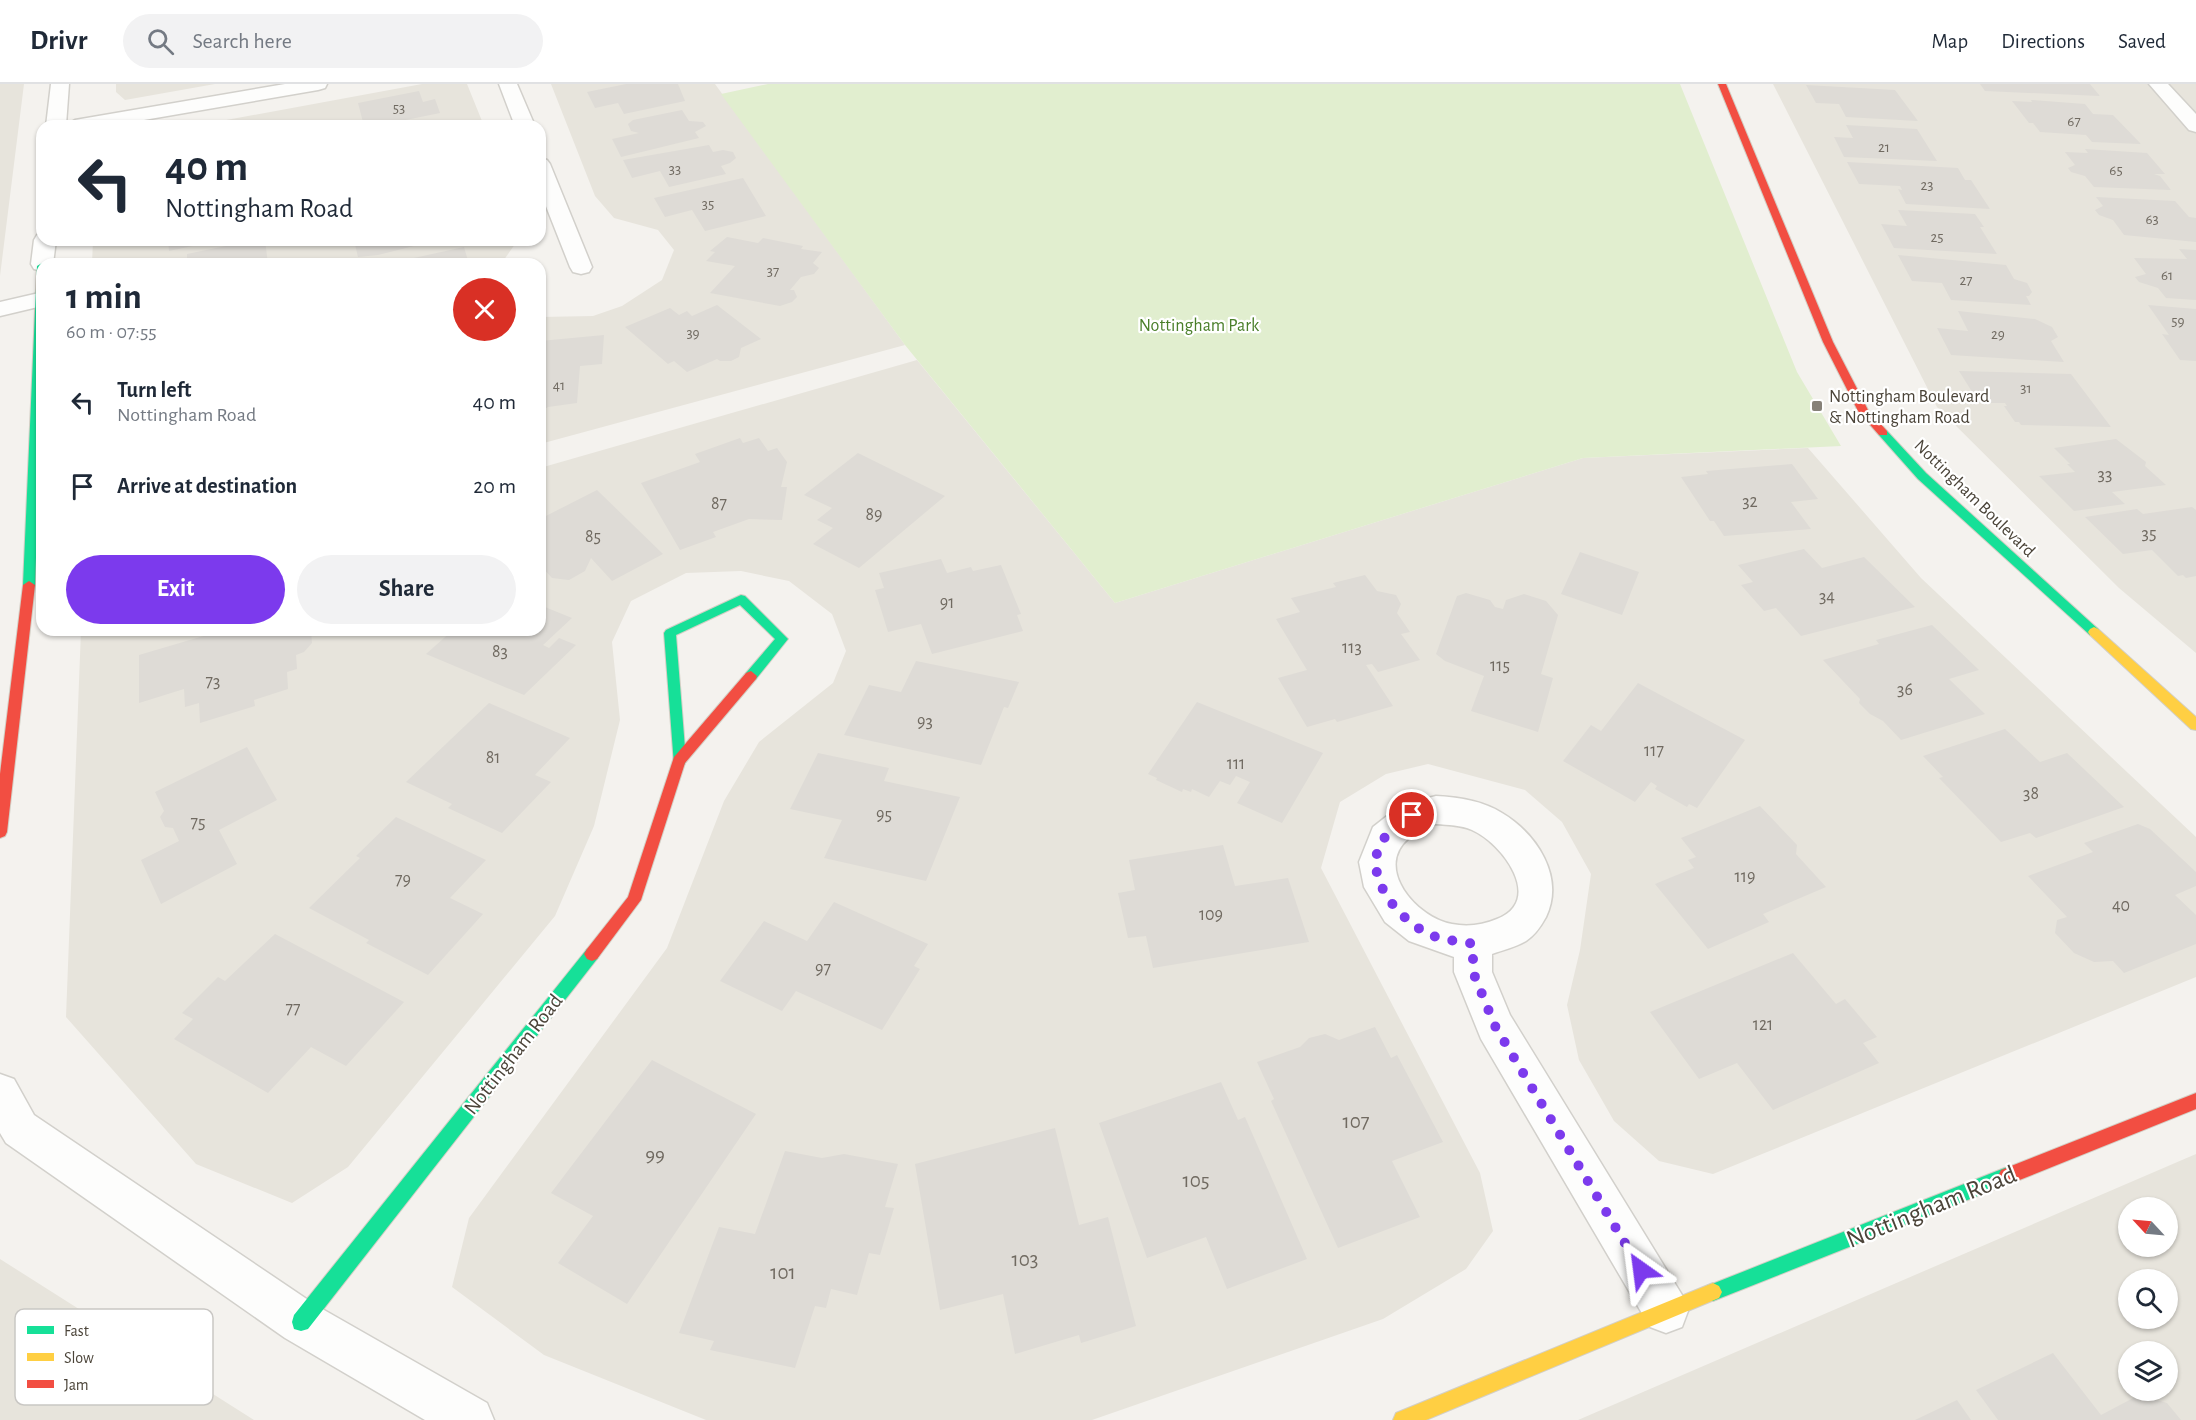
<!DOCTYPE html>
<meta charset="utf-8">
<style>
body{margin:0;font-family:"Alegreya Sans",sans-serif;background:#f2f2f3;color:#1f2937;height:100vh;display:flex;flex-direction:column;font-size:22px;white-space:nowrap}
*{box-sizing:border-box;margin:0}
p{font-size:20px;color:#747a83}
.icon{flex:none;width:33px;height:33px;fill:none;stroke:currentColor;stroke-width:2;stroke-linecap:round;stroke-linejoin:round}
.map{position:relative;flex:1;overflow:hidden}
.side{position:absolute;left:36px;top:174px;width:510px;height:378px;display:flex;flex-direction:column;background:#fff;border-radius:18px;box-shadow:0 2px 4px #0004}
.side>*{flex:none}
.guide{position:absolute;left:36px;top:36px;width:510px;height:126px;border-radius:18px;box-shadow:0 2px 4px #0004;background:#fff;color:#1f2937;overflow:hidden}
.needle{width:39px;rotate:296deg}
.fabs{position:absolute;left:2118px;top:1113px;display:grid;gap:12px}
.fabs a{display:grid;place-items:center;width:60px;height:60px;border-radius:50%;background:#fff;box-shadow:0 2px 4px #0004;font-size:30px}
.pin{position:absolute;display:grid;place-items:center;width:51px;height:51px;color:#fff;margin:-26px;border:3px solid #fff;border-radius:50%;box-shadow:0 2px 6px #0007}
.me{position:absolute;width:66px;margin:-33px;rotate:329deg;stroke-linejoin:round;filter:drop-shadow(0 0 4px #0008)}
.turn{display:flex;align-items:center;gap:21px;height:126px;padding:0 30px;font-size:27px}
.turn .icon{width:78px;height:78px;stroke-width:2.5}
.turn b{display:block;font-size:42px;line-height:51px}
.round{display:grid;place-items:center;flex:none;width:63px;height:63px;border-radius:32px;background:#f2f2f3}
.head{display:flex;align-items:center;justify-content:space-between;height:102px;padding:0 30px}
h1{font-size:36px;font-weight:600;line-height:45px}
.cta{display:flex;gap:12px;margin-top:auto;padding:12px 30px}
.cta a{flex:1;height:69px;border-radius:36px;background:#7c3aed;color:#fff;font-size:24px;font-weight:600;line-height:69px;text-align:center}
.cta a+a{background:#f2f2f3;color:#1f2937}
ul{padding:0;list-style:none}
li{display:flex;align-items:center;gap:18px;height:84px;padding:0 30px}
li div{flex:1}
li b{display:block;font-size:22px}
li em{font-style:normal}
header{display:flex;align-items:center;gap:36px;box-sizing:border-box;height:84px;padding:0 30px;background:#fff;border-bottom:2px solid #e0e1e3}
header strong{font-size:28px}
nav{display:flex;gap:33px;margin-inline-start:auto;font-size:21px}
.search{width:420px;height:54px;background:#f2f2f3;display:flex;align-items:center;gap:15px;box-sizing:border-box;padding:0 21px;border-radius:33px;color:#747a83;font-size:22px}
.map>svg:first-child{display:block}
</style>
<header>
<strong>Drivr</strong>
<div class="search"><svg class="icon" aria-label="search" viewBox="0 0 24 24"><circle cx="10" cy="10" r="6"/><path d="M15 15l6 6"/></svg>Search here</div>
<nav><a>Map</a><a>Directions</a><a>Saved</a></nav>
</header>
<div class="map">
<svg width="2196" height="1336" viewBox="0 0 2196 1336">
<rect width="100%" height="100%" fill="#f4f2ee"/>
<path fill="#e7e4dc" fill-rule="evenodd" d="M0 0H24L0 192Z
M116 0H215L125 16 116 8Z
M422 0H467L484 42H194Z
M551 0H715L905 261 540 360V233L593 232 622 222 662 196 674 166 658 146 614 134 595 112Z
M1773 0H2196V569L2119 504 1937 323Z
M93 156H518L501 180H92Z
M917 276 1115 519 1583 374 1808 364 1921 494 2196 753V893L1713 1090 1659 1077 1614 1037 1579 976 1567 921 1580 866 1591 790 1562 738 1525 706 1428 680 1386 690 1340 718 1321 784 1480 1089 1493 1147 1466 1185 1383 1235 1092 1336H706L544 1271 452 1203 469 1134 667 864 724 717 759 658 833 599 846 567 832 530 789 497 741 487 686 489 631 517 612 558 620 636 594 742 555 832 348 1083 292 1119 196 1080 66 933 81 546H540V384Z
M2196 1070V1336H1578ZM2128 1124H2168V1162H2128ZM2128 1196H2168V1234H2128ZM2128 1268H2168V1306H2128Z
M0 1175 254 1336H0Z"/>
<path fill="#e1eecf" d="M768 0H1680L1797 288 1841 362 1583 374 1115 519 905 261 721 10Z"/>
<path fill="#dedbd6" d="M626 0H678L685 17 624 30 618 19 595 24 587 8Z
M1980 0H2090L2100 12 1985 7Z
M1806 1 1895 6 1918 37 1846 33 1839 20 1816 19Z
M419 7 423 18 435 15 440 29 376 42H364L358 19Z
M2031 16 2085 20 2093 30 2113 31 2141 60 2092 58 2086 51 2040 48 2033 39H2029L2012 17 2032 18Z
M682 26 689 37 703 38 706 42 695 48 699 54 621 73 612 55 639 49 631 47 628 40 633 36Z
M1846 41 1917 45 1937 77 1844 73 1834 53 1853 54Z
M709 61 713 68 723 66 733 68 736 74 730 79 721 82 726 90 669 103 660 87 632 94 623 76Z
M2085 65 2147 69 2165 90H2154L2160 92 2171 106 2094 103 2085 92 2071 88 2068 84 2075 81 2065 68 2088 69Z
M1847 78 1958 84 1965 96H1971L1990 125 1906 120 1898 105 1902 106 1900 102 1859 100Z
M743 94 766 132 705 147 692 126 665 133 654 114Z
M2096 113 2175 117 2189 133 2196 134V158L2124 151 2113 136 2099 131 2095 126 2103 122Z
M1898 126 1975 130 1984 143H1980L1997 170 1894 164 1881 140 1907 142Z
M727 153 758 159 763 154 803 162 801 165 822 168 813 179 819 184 814 190 801 193 790 206H794L797 213 792 218 780 222 710 209 735 182 706 177 715 168 710 167Z
M168 156H216V157L169 167Z
M255 156H265L268 180H187V170Z
M354 156H434V157L378 171 358 173Z
M464 163 469 180H391V179Z
M2179 165 2196 166V216L2166 214 2158 204 2139 198 2135 193 2146 190 2134 174 2187 175Z
M1898 171 2006 181 2014 195 2027 199 2032 208 2029 212H2026L2031 221 1951 216 1942 199 1912 197Z
M717 221 761 255 741 264 739 273 731 277H720L717 275 687 288 674 277 668 280 625 243 670 224 679 231 687 227 692 232Z
M2148 221 2196 225V277L2180 276 2162 250 2169 251Z
M1958 227 2035 235 2052 243 2058 253 2051 257 2064 278 1951 271 1937 244 1968 247Z
M604 251 602 280 580 282 577 319 548 323 540 328V257Z
M1959 287 2071 290 2111 343 2021 341 2019 338H2015L2004 322H2007L2005 319H1979Z
M740 354 743 359 759 354 768 367 777 364 787 378 781 403H787L782 436 749 435 713 448 716 453 680 466 641 399 700 378 695 370Z
M2116 355 2146 378 2145 382 2166 401 2112 408 2125 420 2074 427 2039 392 2075 388 2067 380H2070L2054 364Z
M858 369 945 412 859 484 813 460 833 444 817 436 832 424 804 411Z
M1792 380 1818 415 1791 418 1811 445 1724 452 1714 437H1710L1681 393 1708 390 1706 387Z
M597 406 663 470 612 497 591 474 585 487 569 496 552 494 540 481V435Z
M2192 423 2196 426V492L2186 494 2183 491 2178 492 2152 466 2123 470 2085 433 2137 425 2143 430Z
M1804 465 1822 484 1864 473 1915 523 1801 552 1776 524 1764 527 1741 501 1753 498 1738 481Z
M1580 468 1639 488 1622 531 1561 510Z
M941 475 947 489 971 483 973 487 1001 481 1021 530 1017 531 1023 547 932 570 921 540 888 548 875 506 884 504 879 489Z
M1365 491 1377 507 1396 511 1401 520 1397 529 1410 548 1401 550 1420 576 1378 588 1372 580 1366 581 1393 622 1337 638 1335 635 1307 643 1278 594 1307 586 1276 535 1300 528 1291 514 1336 503 1333 499Z
M1466 509 1490 516 1495 523 1503 525 1506 516 1524 510 1546 517 1558 531 1541 590 1553 594 1538 648 1471 627 1484 592 1445 577 1436 570 1457 512Z
M540 521 572 534 543 561 549 564 559 554 576 561 524 611 426 570 453 546H540Z
M1932 541 1979 586 1949 595 1985 630 1901 656 1883 637 1870 630 1859 619 1860 615 1823 576 1879 560 1876 556Z
M236 546 311 547 312 559 304 568 296 571 297 585 287 588 288 605 254 616 255 622 200 639 199 619 185 623 184 605 139 619V571L217 548 218 551Z
M916 577 1019 598 1008 624 1004 623 981 681 844 651 869 601 901 608Z
M1638 599 1745 656 1697 724 1689 720 1687 723 1655 705 1657 702 1651 698 1635 718 1563 677 1591 641 1601 647Z
M1197 618 1323 669 1282 739 1237 719 1250 698 1236 692 1230 701 1220 697 1209 713 1192 705 1191 708 1183 705 1182 708 1156 696 1157 694 1148 690Z
M489 619 570 654 535 691 551 698 502 749 448 724 452 720 406 698Z
M2005 645 2040 678 2067 669 2124 723 2036 754 2030 749 2001 758 1939 694 1943 693 1923 672Z
M247 663 277 716 219 746 237 780 161 820 141 776 179 757 173 744 165 743 160 733 164 727 155 708Z
M818 669 889 684 884 697 960 713 926 797 824 774 842 736 790 725Z
M1760 722 1797 761 1796 770 1826 803 1763 830 1769 838 1708 865 1655 800 1694 784 1688 776 1696 773 1681 754Z
M396 733 486 776 450 814 483 830 428 891 366 859 369 856 309 824 360 774 356 772Z
M2138 740 2150 745 2196 788V802L2175 811 2196 831V860L2124 889 2113 877 2094 878 2074 869 2055 849 2057 836 2067 833 2028 792 2093 768 2084 759Z
M1223 761 1235 802 1288 794 1309 858 1153 884 1146 852 1128 854 1118 809 1135 806 1129 776Z
M834 818 928 860 914 882 920 885 882 946 796 907 782 927 720 897 764 837 807 857Z
M275 850 404 918 346 982 311 963 268 1009 174 955 193 935 182 929 218 893 225 897Z
M1793 869 1836 920 1845 915 1877 953 1863 959 1879 979 1773 1026 1737 979 1699 995 1650 928Z
M1375 943 1391 974 1397 971 1443 1058 1392 1077 1420 1133 1338 1164 1271 1017 1274 1015 1257 978 1300 963 1309 954 1325 950 1339 956Z
M652 976 756 1030 627 1220 558 1179 593 1132 551 1109Z
M1221 998 1238 1036 1245 1033 1307 1175 1227 1205 1206 1153 1147 1174 1099 1039Z
M1055 1044 1079 1141 1108 1133 1136 1242 1081 1259 1079 1251 1015 1270 1003 1210 940 1226 915 1080Z
M785 1067 822 1074 844 1070 898 1080 885 1123 894 1124 880 1171 869 1169 857 1211 831 1205 826 1224 815 1222 795 1284 710 1266 714 1257 679 1249 719 1143 755 1150Z
M2053 1269 2101 1331 2139 1311 2167 1319 2181 1336H1998L1976 1306Z
M1957 1316 1971 1336H1915Z"/>
<g fill="none" stroke-linecap="round" stroke-linejoin="round">
<defs>
<path id="street" d="M51 0H69L66 41 75 36 285 0H327L325 4 318 6 109 42H46Z
M499 0H517L535 42H515Z
M2149 0H2168L2196 30V48L2189 46Z
M540 74 547 76 550 80 592 183 589 188 581 190 573 188 570 183 540 107Z
M42 150V156H56L53 180H42V187L34 185 31 180 34 156 37 151Z
M39 209 42 210V222L0 232V218Z
M1436 712C1459 713 1483 717 1502 729 1537 750 1565 793 1546 833 1541 842 1535 851 1526 857 1516 863 1503 866 1492 870V888L1510 931 1682 1211 1688 1227 1682 1243 1666 1249 1650 1243 1481 955 1454 888V873L1409 857 1385 838 1364 803 1359 778 1373 743 1401 721ZM1436 740C1448 741 1461 741 1472 746 1502 759 1545 816 1497 835 1483 841 1467 843 1452 840 1417 834 1373 784 1409 754 1418 746 1424 742 1436 740Z
M0 990 14 995 34 1031 317 1222 487 1319 494 1336H425L285 1254 6 1059 0 1049Z"/>
<path id="fast" d="M42 179 45 180H42V310L35 501 29 505 23 501 37 182Z
M1883 346 1887 347 1926 389 2098 545 2100 548 2098 551H2090L1918 395 1879 351V347Z
M741 511 745 512 788 555 756 595 751 597 745 592 746 589 775 555 740 521 676 551 686 677 684 681H674L664 549 666 546Z
M592 863 597 865 600 870 597 875 308 1245 301 1247 294 1245 292 1238 294 1231 587 865Z
M2007 1083 2013 1086 2016 1092 2013 1098 1713 1217 1707 1214 1704 1208 1707 1202Z"/>
<path id="slow" d="M2094 543 2098 545 2196 633V646L2191 645 2090 551 2088 548 2090 545Z
M1713 1199 1719 1202 1722 1208 1719 1214 1426 1336H1393L1396 1329Z"/>
<path id="jam" d="M1718 0H1726L1833 258 1868 326 1887 347V351H1879L1858 327 1823 258Z
M29 497 35 501 7 748 5 752 0 754V690L23 501Z
M751 587 757 592 756 595 685 679 641 816 597 875 592 877 587 875 584 870 587 865 628 813 674 673 746 589Z
M2196 1009V1025L2007 1101 2001 1098 1998 1092 2001 1086Z"/>
</defs>
<use href="#street" stroke="#d2d0cb" stroke-width="3"/>
<use href="#fast" stroke="#d3cfc5" stroke-width="2"/>
<use href="#slow" stroke="#d3cfc5" stroke-width="2"/>
<use href="#jam" stroke="#d3cfc5" stroke-width="2"/>
<use href="#street" fill="#fdfdfc" fill-rule="evenodd"/>
<use href="#fast" fill="#16e098" fill-rule="evenodd"/>
<use href="#slow" fill="#ffcf43" fill-rule="evenodd"/>
<use href="#jam" fill="#f24e42" fill-rule="evenodd"/>
</g>
<g fill="none" stroke-linecap="round" stroke-linejoin="round">
<path stroke="#7c3aed" stroke-width="10" stroke-dasharray="0 18" d="M1412 731C1399 739 1389 746 1381 759 1361 795 1404 842 1436 853 1448 857 1461 857 1473 860V888L1495 942 1641 1186"/>
</g>
<rect fill="#868178" stroke="#fff" stroke-width="2" x="1811" y="316" width="12" height="12" rx="3"/>
<g text-anchor="middle" stroke-width="4.5" stroke-linejoin="round" paint-order="stroke">
<g font-size="15" fill="#706a61">
<text x="399" y="29">53</text>
<text x="2074" y="42">67</text>
<text x="1884" y="68">21</text>
<text x="675" y="90">33</text>
<text x="2116" y="91">65</text>
<text x="1927" y="106">23</text>
<text x="708" y="125">35</text>
<text x="2152" y="140">63</text>
<text x="1937" y="158">25</text>
<text x="773" y="192">37</text>
<text x="2167" y="196">61</text>
<text x="1966" y="201">27</text>
<text x="2178" y="242">59</text>
<text x="693" y="254">39</text>
<text x="1998" y="255">29</text>
<text x="559" y="306">41</text>
<text x="2026" y="309">31</text>
</g>
<g font-size="18" fill="#4a7f2a" stroke="#fff">
<text x="1199" y="247">Nottingham Park</text>
</g>
<g font-size="18" fill="#4b4439" stroke="#fff" text-anchor="start">
<text x="1829" y="318">Nottingham Boulevard<tspan x="1829" dy="21">&amp; Nottingham Road</tspan></text>
</g>
<g font-size="18" fill="#706a61">
<text x="2105" y="396">33</text>
<text x="1750" y="423">32</text>
<text x="719" y="425">87</text>
<text x="874" y="436">89</text>
<text x="2149" y="455">35</text>
<text x="593" y="458">85</text>
<text x="1827" y="518">34</text>
<text x="947" y="524">91</text>
<text x="1352" y="569">113</text>
<text x="500" y="573">83</text>
<text x="1500" y="587">115</text>
<text x="213" y="603">73</text>
<text x="1905" y="611">36</text>
<text x="925" y="643">93</text>
<text x="1654" y="672">117</text>
<text x="493" y="679">81</text>
<text x="1236" y="685">111</text>
<text x="2031" y="715">38</text>
<text x="884" y="736">95</text>
<text x="198" y="744">75</text>
<text x="1745" y="798">119</text>
<text x="403" y="801">79</text>
<text x="2121" y="827">40</text>
<text x="1211" y="836">109</text>
<text x="823" y="890">97</text>
<text x="293" y="930">77</text>
<text x="1763" y="946">121</text>
</g>
<g font-size="18" fill="#4b4439" stroke="#fff">
<text transform="translate(1975 414) rotate(44)" y="6">Nottingham Boulevard</text>
</g>
<g font-size="21" fill="#4b4439" stroke="#fff">
<text transform="translate(513 970) rotate(-52)" y="7">Nottingham Road</text>
</g>
<g font-size="21" fill="#706a61">
<text x="1356" y="1044">107</text>
<text x="655" y="1077">99</text>
<text x="1196" y="1103">105</text>
<text x="1025" y="1182">103</text>
<text x="783" y="1195">101</text>
</g>
<g font-size="26" fill="#4b4439" stroke="#fff">
<text transform="translate(1931 1122) rotate(-22)" y="9">Nottingham Road</text>
</g>
</g>
<rect x="15" y="1225" width="198" height="96" rx="9" fill="#fff" stroke="#c9c7c4" stroke-width="1.5"/>
<rect x="27" y="1242" width="27" height="8" fill="#16e098"/>
<rect x="27" y="1269" width="27" height="8" fill="#ffcf43"/>
<rect x="27" y="1296" width="27" height="8" fill="#f24e42"/>
<g font-size="16" fill="#4b4439">
<text x="64" y="1252">Fast</text>
<text x="64" y="1279">Slow</text>
<text x="64" y="1306">Jam</text>
</g>
</svg>
<div class="fabs">
<a><svg class="needle" viewBox="-14 -14 28 28"><path d="M0-13l5 13h-10z" fill="#e53935"/><path d="M0 13l5-13h-10z" fill="#747a83"/></svg></a>
<a><svg class="icon" aria-label="search" viewBox="0 0 24 24"><circle cx="10" cy="10" r="6"/><path d="M15 15l6 6"/></svg></a>
<a><svg class="icon" aria-label="layers" viewBox="0 0 24 24"><path d="M12 4l9 5-9 5-9-5zM3 14l9 5 9-5"/></svg></a>
</div>
<div class="pin" style="left:1412px;top:731px;background:#d93025"><svg class="icon" aria-label="arrive" viewBox="0 0 24 24"><path d="M6 21V4h12l-3 4 3 4H6"/></svg></div>
<svg class="me" style="left:1641px;top:1186px" viewBox="-20 -20 40 40"><path d="M0-17L14 15 0 8-14 15z" fill="#7c3aed" stroke="#fff" stroke-width="4"/></svg>
<div class="guide">
<div class="turn"><svg class="icon" aria-label="left" viewBox="0 0 24 24"><path d="M17 20v-9H6M10 6l-5 5 5 5"/></svg><div><b>40 m</b>Nottingham Road</div></div>
</div>
<section class="side">
<div class="head"><div><h1>1 min</h1><p>60 m · 07:55</p></div><a class="round" style="background:#d93025;color:#fff"><svg class="icon" aria-label="close" viewBox="0 0 24 24"><path d="M6 6l12 12M18 6L6 18"/></svg></a></div>
<ul>
<li><svg class="icon" aria-label="left" viewBox="0 0 24 24"><path d="M17 20v-9H6M10 6l-5 5 5 5"/></svg><div><b>Turn left</b><p>Nottingham Road</p></div><em>40 m</em></li>
<li><svg class="icon" aria-label="arrive" viewBox="0 0 24 24"><path d="M6 21V4h12l-3 4 3 4H6"/></svg><div><b>Arrive at destination</b></div><em>20 m</em></li>
</ul>
<div class="cta"><a>Exit</a><a>Share</a></div>
</section>
</div>
